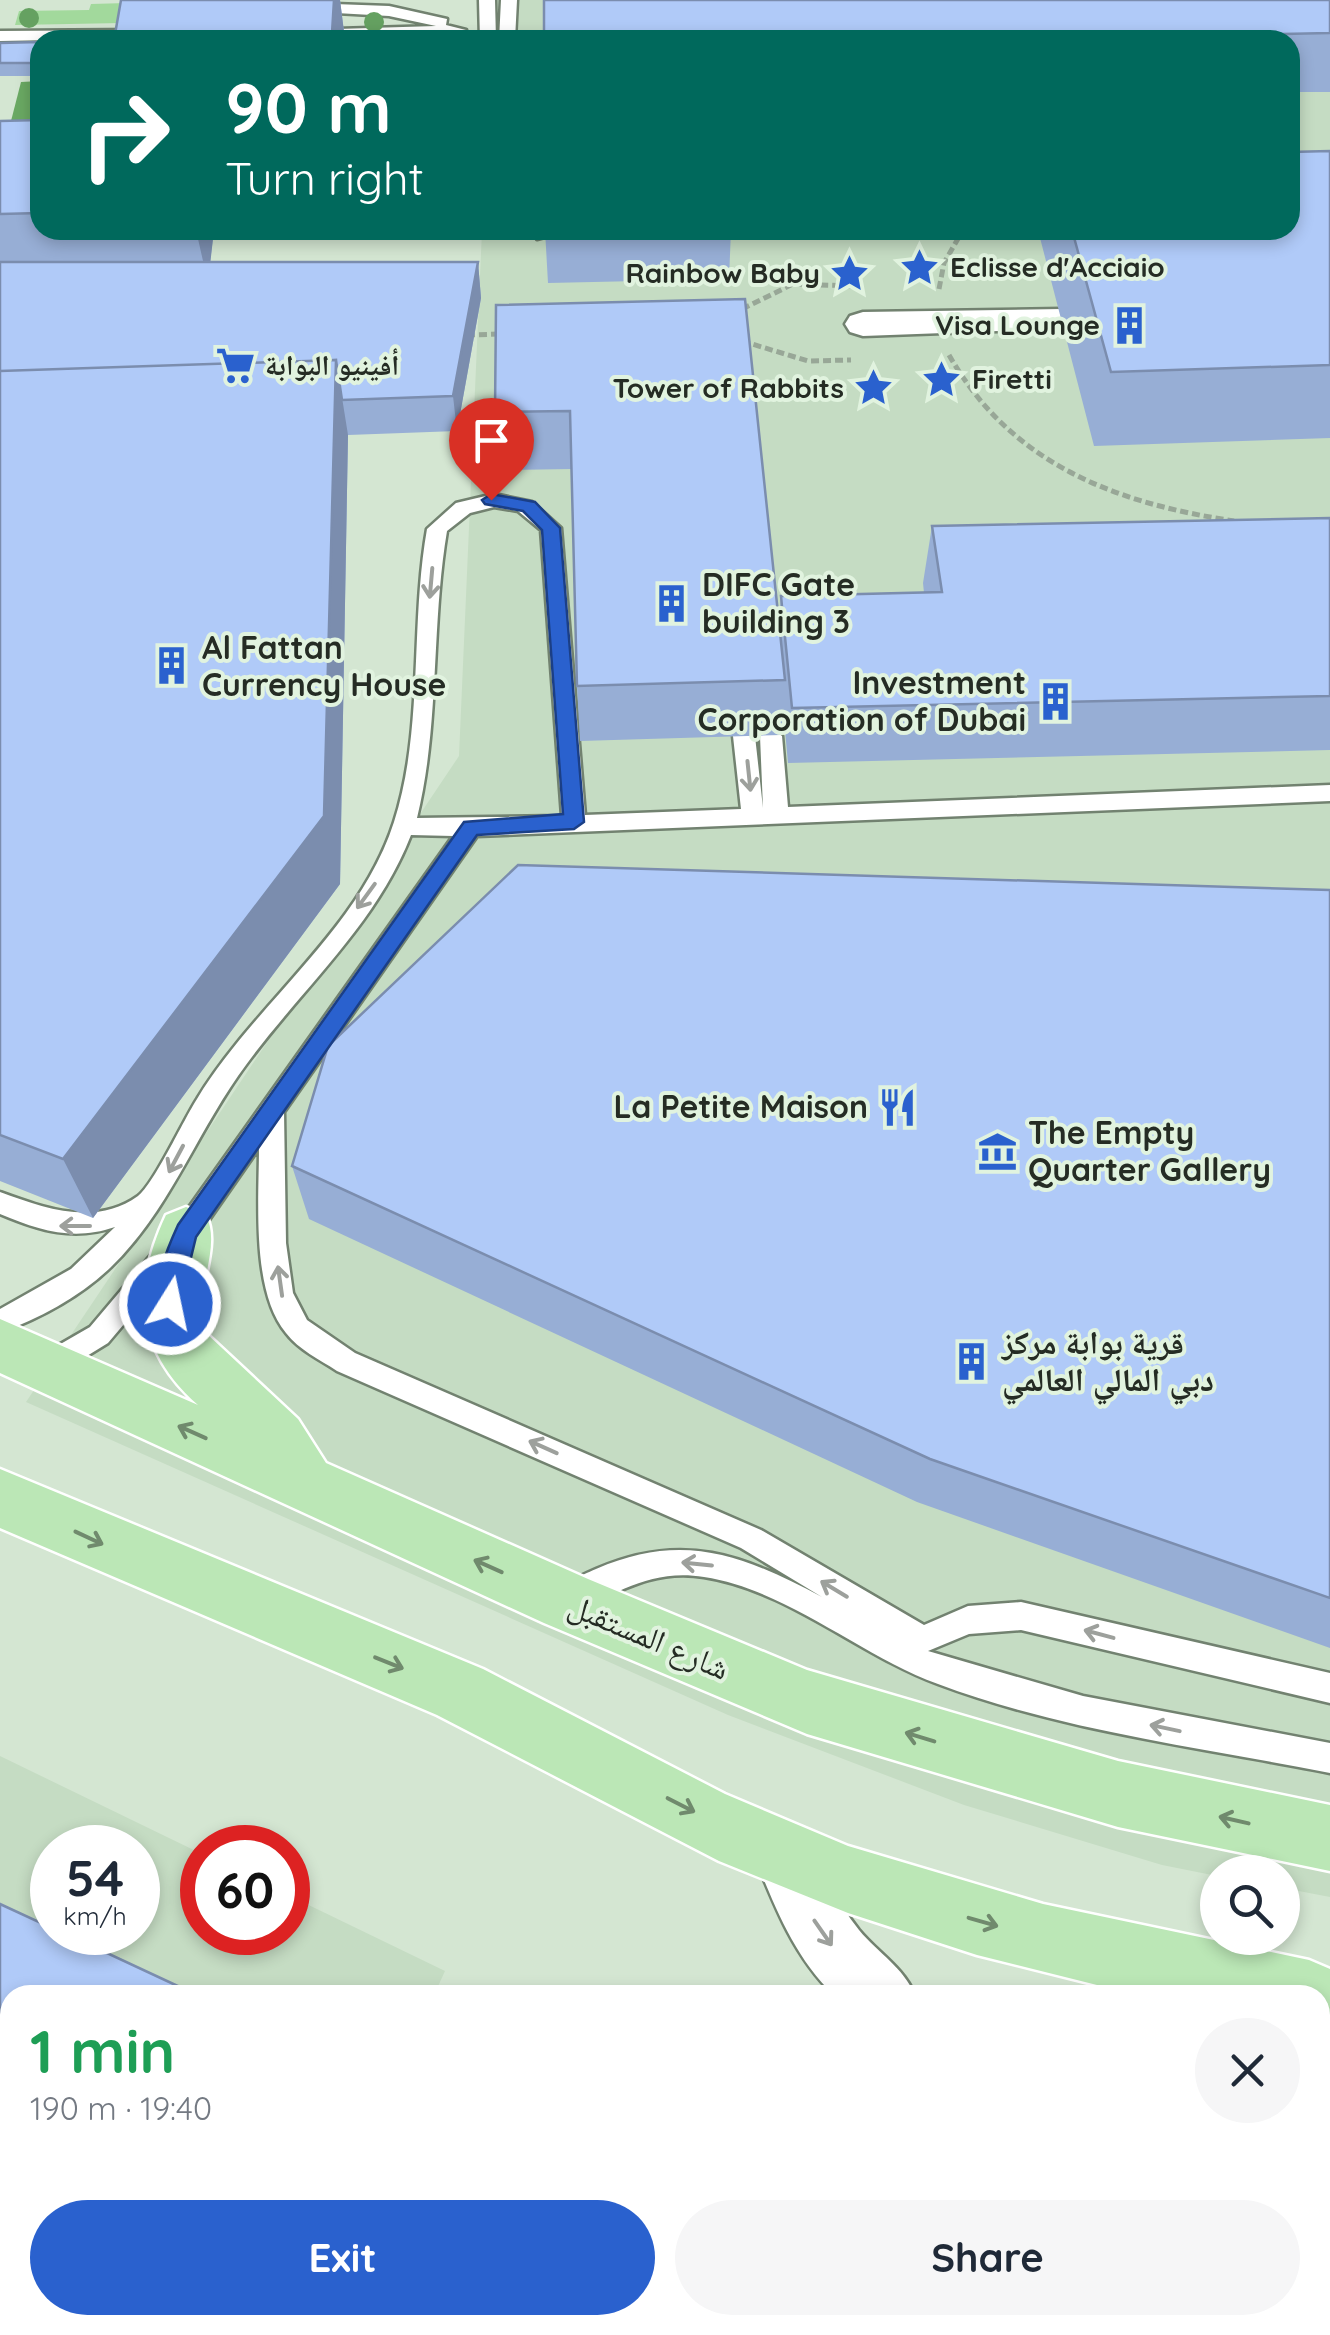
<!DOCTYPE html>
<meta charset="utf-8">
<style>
body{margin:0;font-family:Quicksand,"Noto Naskh Arabic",sans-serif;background:#f6f6f7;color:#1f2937;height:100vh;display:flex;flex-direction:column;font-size:38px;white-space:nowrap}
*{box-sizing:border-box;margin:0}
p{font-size:32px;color:#747a83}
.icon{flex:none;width:55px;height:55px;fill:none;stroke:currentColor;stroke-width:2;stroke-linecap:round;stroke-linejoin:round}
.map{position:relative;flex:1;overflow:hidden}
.sheet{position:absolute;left:0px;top:1985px;width:1330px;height:350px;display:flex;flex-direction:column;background:#fff;border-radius:30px 30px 0 0;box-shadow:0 5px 15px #0003}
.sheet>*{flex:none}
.hud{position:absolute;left:30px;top:30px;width:1270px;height:210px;border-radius:30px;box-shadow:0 5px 15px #0003;background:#00695c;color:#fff;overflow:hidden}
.fabs{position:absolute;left:1200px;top:1855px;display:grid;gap:20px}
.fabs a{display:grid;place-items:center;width:100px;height:100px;border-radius:50%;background:#fff;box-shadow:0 5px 15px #0003;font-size:50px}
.speed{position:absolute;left:30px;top:1825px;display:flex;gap:20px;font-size:50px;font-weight:700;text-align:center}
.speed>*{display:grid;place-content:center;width:130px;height:130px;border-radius:50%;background:#fff;box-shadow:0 5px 15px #0003;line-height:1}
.speed small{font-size:25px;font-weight:400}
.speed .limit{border:15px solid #d22;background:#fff;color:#111}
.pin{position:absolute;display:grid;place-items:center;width:85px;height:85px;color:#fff;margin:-102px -42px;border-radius:50% 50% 50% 0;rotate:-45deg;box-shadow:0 0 10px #0007}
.pin .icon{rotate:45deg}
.me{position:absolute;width:110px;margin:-55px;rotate:10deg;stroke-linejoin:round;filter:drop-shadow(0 0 8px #0008)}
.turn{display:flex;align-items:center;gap:35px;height:210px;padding:0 30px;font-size:45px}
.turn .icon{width:130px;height:130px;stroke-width:2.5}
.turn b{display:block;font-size:70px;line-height:85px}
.round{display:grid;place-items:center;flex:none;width:105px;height:105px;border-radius:52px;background:#f6f6f7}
.head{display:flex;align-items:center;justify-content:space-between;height:170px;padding:0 30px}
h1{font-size:60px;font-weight:700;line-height:75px;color:#1e9e55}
.button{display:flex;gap:20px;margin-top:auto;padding:20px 30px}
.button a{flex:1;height:115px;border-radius:60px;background:#2a61ce;color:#fff;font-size:40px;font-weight:700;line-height:115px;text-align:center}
.button a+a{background:#f6f6f7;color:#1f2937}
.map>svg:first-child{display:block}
</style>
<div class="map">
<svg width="1330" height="2335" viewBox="0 0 1330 2335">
<rect width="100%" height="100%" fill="#d4e6d2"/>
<path fill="#c5dcc3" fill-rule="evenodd" d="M489 0H1330V1897L1283 1888 1282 1872 1217 1876 1162 1865 964 1805 728 1715 26 1402 459 756 482 230H1290V40H485Z
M0 1756 202 1854V1932H288V1895L445 1971 434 1995H10V2325H293L289 2335H0ZM52 1848H138V1932H52Z"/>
<path fill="#a2d99c" d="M127 3 123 23 15 25 19 11 89 10 91 4Z"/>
<path fill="#6aa963" d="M40 81V163L0 164 21 82Z"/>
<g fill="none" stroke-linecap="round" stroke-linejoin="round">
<defs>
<path id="lane" d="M479 0H495L496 40H480Z
M501 0H517L515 40H499Z
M307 3 389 6 447 19 446 25 466 30 458 35 310 38 302 33 304 30 436 26 389 16 301 11V5Z
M145 30 151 32V38L0 41V31Z
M534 230H552V235L537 239Z
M494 494 532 502 561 528 585 815 741 809 733 736 744 728 755 736 763 808 760 736 771 728 782 736 788 807 1330 785V801L477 836 284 1112 286 1243 293 1293 307 1320 355 1353 761 1530 924 1625 968 1606 1021 1602 1330 1673V1703L1021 1630 969 1634 928 1651 1083 1696 1330 1743V1773C1199 1747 1063 1731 938 1684 859 1655 788 1590 704 1577 650 1568 615 1595 568 1614L558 1610 554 1600C561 1584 580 1576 596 1569 683 1531 743 1555 822 1597L741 1548 337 1371C319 1359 299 1350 286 1333 251 1291 259 1200 259 1148L195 1240 108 1343 56 1375 47 1378 38 1375 34 1366 38 1357 90 1327 177 1224 453 836 411 835C374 930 295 994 238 1076 194 1139 167 1213 111 1267 80 1297 40 1318 0 1333V1309L71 1269 115 1227C74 1241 40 1231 0 1214V1192C44 1208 95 1227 138 1196 154 1184 184 1119 197 1099 255 1003 359 931 394 822 424 729 410 625 427 529L456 503ZM494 507 518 511 541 530 562 816 417 818C440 724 431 626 447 531L470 513Z"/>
<path id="street" d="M1062 309 1075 312 1080 320 1075 328 863 336 850 332 845 324 850 316 863 312Z
M784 1825 806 1833C820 1868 836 1901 859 1930 879 1954 903 1967 915 1995H834C794 1957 774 1905 754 1855L762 1833Z
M1320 2090 1330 2092V2158L1320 2156Z"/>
<path id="primary" d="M186 1207 206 1215C223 1250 191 1291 207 1334L298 1419 326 1463 588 1579 807 1670 1118 1761 1330 1805V1871L1118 1827 807 1734 544 1623 0 1373V1319L198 1405C136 1351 132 1287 166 1215Z
M0 1469 483 1669 725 1794 848 1846 1043 1904 1309 1960 1330 1969V2021L1320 2025V1995H1137L977 1955 848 1913 719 1861 437 1715 0 1528Z"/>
</defs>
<use href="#lane" stroke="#728270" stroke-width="5"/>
<use href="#street" stroke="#728270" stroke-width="5"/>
<use href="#primary" stroke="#fff" stroke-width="5"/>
<path stroke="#98a797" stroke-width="5" stroke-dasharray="8 4" stroke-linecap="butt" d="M939 289 944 263 963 230
M742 309 793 284 853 286
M467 335 500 334
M742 341 808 361 851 360
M949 355C1011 464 1115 503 1234 521"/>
<use href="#lane" fill="#fff" fill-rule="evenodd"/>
<use href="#street" fill="#fff" fill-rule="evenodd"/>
<use href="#primary" fill="#bbe7b6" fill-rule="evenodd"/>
</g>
<g fill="#65a161">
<circle cx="29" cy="18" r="10"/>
<circle cx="374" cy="22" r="10"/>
</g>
<path fill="#97aed5" d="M121 0H340L345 40H114Z
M1330 0V92H1290V40H544Z
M40 42V76H0V43Z
M40 120V230H214L210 262H478L481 298 457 431 348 435 340 884 93 1218 0 1181V121Z
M1330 151V438L1094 446 1039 234 1040 230H1290Z
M545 230H731L729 279 548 283Z
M496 305 779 626 781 596 924 593 923 583 932 526 1330 518V750L788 763 783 708 781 735 580 741 577 686 572 469 501 470 495 412Z
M1330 890V1648L917 1502 309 1219 292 1166Z"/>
<path fill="#7b8dae" d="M334 0H340L345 40H333L332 33Z
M196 230H214L208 283Z
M478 262 481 298 457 431 453 396Z
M336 360 348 435 340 884 93 1218 63 1159Z
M89 2325H128L123 2335H84Z"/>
<path fill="#b0caf8" stroke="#7b8dae" stroke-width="2.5" d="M121 0H334L332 33 213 36V40H114Z
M544 0H1330V33L1238 35 1239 40H544Z
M40 42V63H0V43Z
M40 120V213L0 214V121Z
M1330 151V365L1111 372 1072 230H1290V152Z
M0 262H478L453 396 342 400 336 360 0 371Z
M745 299 785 680 577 686 570 411 495 412 496 305Z
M336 360 324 816 63 1159 0 1135V371Z
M1330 518V696L792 708 781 596 942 592 932 526Z
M518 865 1330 890V1598L930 1459 292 1166 328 1046Z
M0 1904 52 1928V1932H62L197 1995H10V2325H89L84 2335H0Z"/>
<defs><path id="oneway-shaft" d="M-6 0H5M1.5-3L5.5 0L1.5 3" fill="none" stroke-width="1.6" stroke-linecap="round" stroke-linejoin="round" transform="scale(2.5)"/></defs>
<g stroke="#9da09c">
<use href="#oneway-shaft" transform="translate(431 583) rotate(95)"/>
<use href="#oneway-shaft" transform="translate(749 776) rotate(84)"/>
<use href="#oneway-shaft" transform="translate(366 896) rotate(126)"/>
<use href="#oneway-shaft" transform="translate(176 1159) rotate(118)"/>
<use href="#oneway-shaft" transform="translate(75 1226) rotate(-180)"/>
<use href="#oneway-shaft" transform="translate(280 1281) rotate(-98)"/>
<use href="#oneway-shaft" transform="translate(543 1447) rotate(-156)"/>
<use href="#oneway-shaft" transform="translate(697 1564) rotate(-174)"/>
<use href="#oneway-shaft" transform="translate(834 1589) rotate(-149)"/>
<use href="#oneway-shaft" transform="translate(1099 1634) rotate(-165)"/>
<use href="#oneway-shaft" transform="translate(1165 1728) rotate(-168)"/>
<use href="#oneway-shaft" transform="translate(823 1933) rotate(55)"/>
</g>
<g stroke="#708a6d">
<use href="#oneway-shaft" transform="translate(192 1432) rotate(-156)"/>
<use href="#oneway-shaft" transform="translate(89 1538) rotate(25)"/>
<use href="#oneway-shaft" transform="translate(488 1566) rotate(-156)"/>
<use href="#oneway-shaft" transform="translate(389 1663) rotate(22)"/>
<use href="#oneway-shaft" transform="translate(920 1737) rotate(-163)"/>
<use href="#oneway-shaft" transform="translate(681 1805) rotate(27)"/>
<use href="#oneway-shaft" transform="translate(1234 1820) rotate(-167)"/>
<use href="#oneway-shaft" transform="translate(983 1922) rotate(16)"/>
</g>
<path fill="#2a61ce" stroke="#1b3f86" stroke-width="2.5" d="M491 494 535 502 560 528 584 822 574 829 477 835 196 1237 178 1311H161C151 1286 167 1249 178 1225L464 822 563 814 542 530 523 511 485 504 482 500Z"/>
<defs>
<symbol id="sight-bare" viewBox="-9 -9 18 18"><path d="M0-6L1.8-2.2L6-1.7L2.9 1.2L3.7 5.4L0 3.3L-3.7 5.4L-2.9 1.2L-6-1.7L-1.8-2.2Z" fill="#2a61ce" stroke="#e1f3df" stroke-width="2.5" paint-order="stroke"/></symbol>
<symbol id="building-bare" viewBox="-9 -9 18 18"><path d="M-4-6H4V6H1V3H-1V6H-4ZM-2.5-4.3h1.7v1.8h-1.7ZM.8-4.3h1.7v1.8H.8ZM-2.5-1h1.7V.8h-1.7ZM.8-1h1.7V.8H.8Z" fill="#2a61ce" stroke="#e1f3df" stroke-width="2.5" paint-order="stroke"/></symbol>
<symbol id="supermarket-bare" viewBox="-9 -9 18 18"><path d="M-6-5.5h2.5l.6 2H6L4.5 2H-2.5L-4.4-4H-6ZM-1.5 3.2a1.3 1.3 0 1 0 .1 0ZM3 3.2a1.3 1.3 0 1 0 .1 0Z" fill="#2a61ce" stroke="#e1f3df" stroke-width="2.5" paint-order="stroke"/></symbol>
<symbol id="restaurant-bare" viewBox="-9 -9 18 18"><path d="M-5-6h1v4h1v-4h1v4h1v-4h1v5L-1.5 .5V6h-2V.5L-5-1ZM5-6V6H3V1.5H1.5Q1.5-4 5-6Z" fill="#2a61ce" stroke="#e1f3df" stroke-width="2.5" paint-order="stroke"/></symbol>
<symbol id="museum-bare" viewBox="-9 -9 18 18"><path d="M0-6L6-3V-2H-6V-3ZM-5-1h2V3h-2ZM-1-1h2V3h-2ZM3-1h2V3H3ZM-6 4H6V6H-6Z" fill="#2a61ce" stroke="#e1f3df" stroke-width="2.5" paint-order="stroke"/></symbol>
</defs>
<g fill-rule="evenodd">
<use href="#sight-bare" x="892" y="240" width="55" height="55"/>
<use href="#sight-bare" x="822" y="246" width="55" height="55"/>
<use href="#building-bare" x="1102" y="298" width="55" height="55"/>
<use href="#supermarket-bare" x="208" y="338" width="55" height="55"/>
<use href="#sight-bare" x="914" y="352" width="55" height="55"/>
<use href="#sight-bare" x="846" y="360" width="55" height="55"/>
<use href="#building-bare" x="644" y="576" width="55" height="55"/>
<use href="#building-bare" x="144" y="638" width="55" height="55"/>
<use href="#building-bare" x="1028" y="674" width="55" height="55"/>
<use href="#restaurant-bare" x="870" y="1080" width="55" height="55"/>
<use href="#museum-bare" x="970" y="1124" width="55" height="55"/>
<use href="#building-bare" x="944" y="1334" width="55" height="55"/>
</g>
<g text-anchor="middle" stroke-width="8" stroke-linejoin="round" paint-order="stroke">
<g font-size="28" font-weight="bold" fill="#252c24" stroke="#e1f3df" text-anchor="start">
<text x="950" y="277">Eclisse d'Acciaio</text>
<text x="820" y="283" text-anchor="end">Rainbow Baby</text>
<text x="1100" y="335" text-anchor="end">Visa Lounge</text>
<text x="265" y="375">أفينيو البوابة</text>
<text x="972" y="389">Firetti</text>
<text x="844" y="398" text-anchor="end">Tower of Rabbits</text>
</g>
<g font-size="32" font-weight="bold" fill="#252c24" stroke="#e1f3df" text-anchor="start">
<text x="702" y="596">DIFC Gate<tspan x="702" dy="37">building 3</tspan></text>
<text x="202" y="659">Al Fattan<tspan x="202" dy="37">Currency House</tspan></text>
<text x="1026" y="694" text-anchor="end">Investment<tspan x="1026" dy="37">Corporation of Dubai</tspan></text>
<text x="868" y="1118" text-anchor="end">La Petite Maison</text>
<text x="1028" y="1144">The Empty<tspan x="1028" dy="37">Quarter Gallery</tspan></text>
<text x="1002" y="1354">قرية بوابة مركز<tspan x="1002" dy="37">دبي المالي العالمي</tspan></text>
</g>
<g font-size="32" fill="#252c24" stroke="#e1f3df">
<text transform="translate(649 1637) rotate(23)" y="11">شارع المستقبل</text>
</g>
</g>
</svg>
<div class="fabs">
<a><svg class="icon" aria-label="search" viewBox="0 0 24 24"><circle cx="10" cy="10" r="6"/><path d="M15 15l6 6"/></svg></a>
</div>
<div class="speed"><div>54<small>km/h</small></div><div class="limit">60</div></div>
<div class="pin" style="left:491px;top:500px;background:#d93025"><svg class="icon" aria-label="arrive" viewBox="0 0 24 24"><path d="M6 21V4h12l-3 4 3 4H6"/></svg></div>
<svg class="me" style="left:170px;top:1304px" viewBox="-20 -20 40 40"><circle r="17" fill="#2a61ce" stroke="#fff" stroke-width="3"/><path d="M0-11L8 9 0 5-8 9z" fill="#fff"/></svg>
<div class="hud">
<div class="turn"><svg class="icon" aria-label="right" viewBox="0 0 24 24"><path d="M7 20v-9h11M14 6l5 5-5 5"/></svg><div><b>90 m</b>Turn right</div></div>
</div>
<section class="sheet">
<div class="head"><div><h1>1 min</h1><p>190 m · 19:40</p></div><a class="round"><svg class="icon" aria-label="close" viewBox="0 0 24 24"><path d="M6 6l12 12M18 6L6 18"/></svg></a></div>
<div class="button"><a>Exit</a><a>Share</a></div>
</section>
</div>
